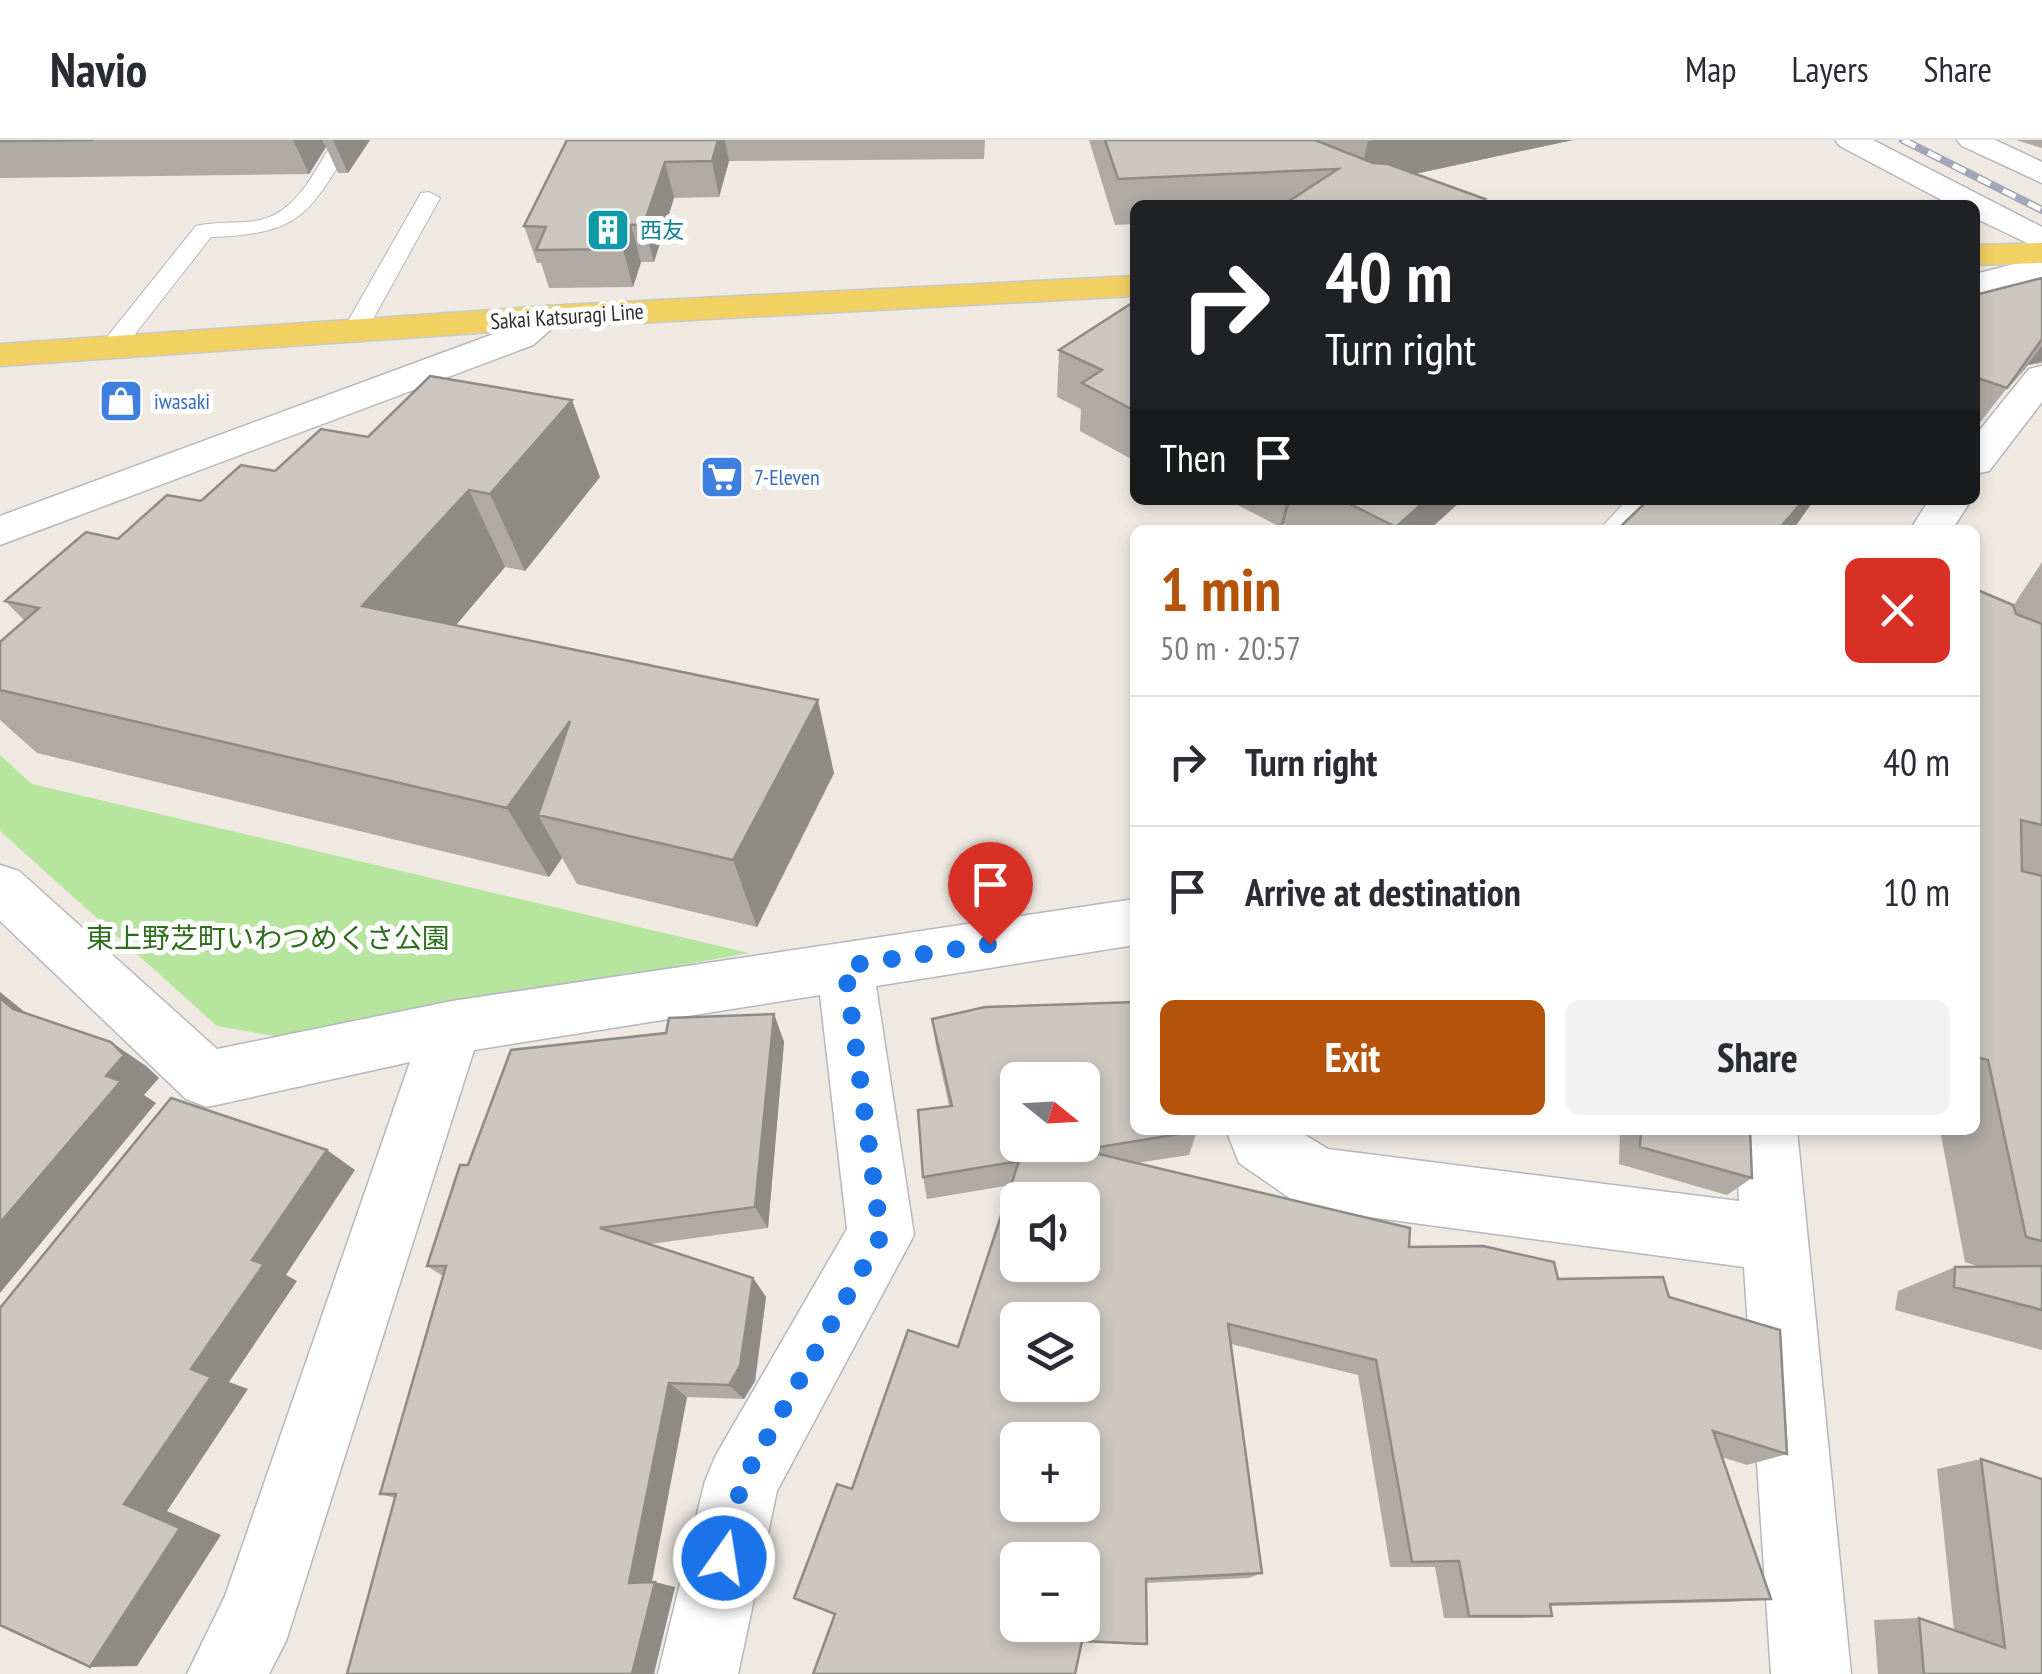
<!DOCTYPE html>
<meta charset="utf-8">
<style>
body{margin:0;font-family:"PT Sans Narrow","Noto Sans JP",sans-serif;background:#f2f2f3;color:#2b2b33;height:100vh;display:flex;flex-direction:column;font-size:38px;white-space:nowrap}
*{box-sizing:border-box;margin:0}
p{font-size:32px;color:#7c7c81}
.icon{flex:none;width:55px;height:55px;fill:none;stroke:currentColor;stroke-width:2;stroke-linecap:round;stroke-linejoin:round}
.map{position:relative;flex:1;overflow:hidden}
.details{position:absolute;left:1130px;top:385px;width:850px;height:610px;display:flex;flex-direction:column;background:#fff;border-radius:15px;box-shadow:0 5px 15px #0003}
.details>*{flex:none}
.hud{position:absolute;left:1130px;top:60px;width:850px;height:305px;border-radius:15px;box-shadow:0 5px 15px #0003;background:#202124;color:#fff;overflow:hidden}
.needle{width:65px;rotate:108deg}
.tools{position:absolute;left:1000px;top:922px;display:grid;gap:20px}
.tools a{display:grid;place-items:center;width:100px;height:100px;border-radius:15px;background:#fff;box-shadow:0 5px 15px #0003;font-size:50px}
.pin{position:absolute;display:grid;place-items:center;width:85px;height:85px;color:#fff;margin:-102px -42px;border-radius:50% 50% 50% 0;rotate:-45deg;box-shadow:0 0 10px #0007}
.pin .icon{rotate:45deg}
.me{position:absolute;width:110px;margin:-55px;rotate:13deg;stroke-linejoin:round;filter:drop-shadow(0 0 8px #0008)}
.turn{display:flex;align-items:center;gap:35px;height:210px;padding:0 30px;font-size:45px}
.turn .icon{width:130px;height:130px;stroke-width:2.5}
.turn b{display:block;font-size:70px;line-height:85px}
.then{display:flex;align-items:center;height:95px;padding:0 30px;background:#0003;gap:20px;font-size:38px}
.round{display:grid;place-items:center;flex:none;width:105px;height:105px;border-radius:15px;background:#f2f2f3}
.head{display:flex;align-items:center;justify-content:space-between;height:170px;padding:0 30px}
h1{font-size:60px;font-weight:600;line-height:75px;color:#b45309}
.button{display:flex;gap:20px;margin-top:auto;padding:20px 30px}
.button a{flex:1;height:115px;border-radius:15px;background:#b45309;color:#fff;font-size:40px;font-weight:600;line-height:115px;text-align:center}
.button a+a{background:#f2f2f3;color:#2b2b33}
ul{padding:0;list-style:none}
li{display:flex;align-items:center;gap:30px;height:130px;padding:0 30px;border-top:2px solid #e1e1e2}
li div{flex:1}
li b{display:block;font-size:38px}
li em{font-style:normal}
header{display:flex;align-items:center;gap:60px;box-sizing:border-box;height:140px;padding:0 50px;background:#fff;border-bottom:2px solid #e1e1e2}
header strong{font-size:48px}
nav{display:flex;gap:55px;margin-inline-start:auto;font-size:35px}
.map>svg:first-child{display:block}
</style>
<header>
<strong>Navio</strong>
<nav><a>Map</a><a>Layers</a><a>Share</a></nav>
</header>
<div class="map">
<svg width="2042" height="1534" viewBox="0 0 2042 1534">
<rect width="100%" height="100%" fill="#efe9e1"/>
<path fill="#b6e59e" d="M0 615 32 644 749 813 280 897 217 886 0 691Z"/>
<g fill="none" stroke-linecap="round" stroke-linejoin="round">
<defs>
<path id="lane" d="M334 0H354C309 74 302 94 211 97L121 212H103L100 207 103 202 196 86C217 81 239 84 260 80 297 72 316 29 334 0Z
M429 52 440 58 367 190 355 197 346 195 343 190 421 53Z
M1627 360H1657L1630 390H1599Z"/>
<path id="street" d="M1957 0H1995L2042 22V43L1962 6Z
M2042 117V137L1975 154V134Z
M2042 226V262L1989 331 1975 334V296L2029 229Z
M1929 360H1971L1952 390H1910Z
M0 725 19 731 217 909 452 861 1135 759V805L876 846 914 1095 777 1351 738 1534H658L705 1341 716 1315 847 1089 820 855 474 910 286 1501 269 1534H187L225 1456 410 922 207 967 186 959 0 781Z
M1226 990H1297L1328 1009 1739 1061 1735 990H1797L1851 1534H1771L1744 1127 1317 1070 1294 1061 1239 1023Z"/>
<path id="secondary" d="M1835 0H1873L2042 87V110L1975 78V65H1951L1840 6Z
M547 166 559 170 565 177 533 205 0 405V376L507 189 535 170Z"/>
<path id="primary" d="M2042 103V123L1975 125V105Z
M1135 136V156L563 187 0 226V204L563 165Z"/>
</defs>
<use href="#lane" stroke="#b4b7c1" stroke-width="2"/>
<use href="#street" stroke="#b4b7c1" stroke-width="3"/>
<use href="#secondary" stroke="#b4b7c1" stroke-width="3"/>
<use href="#primary" stroke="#c9c9c9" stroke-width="3"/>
<use href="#lane" fill="#fff" fill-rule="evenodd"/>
<use href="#street" fill="#fff" fill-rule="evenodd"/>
<use href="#secondary" fill="#fff" fill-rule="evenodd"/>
<use href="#primary" fill="#f2d163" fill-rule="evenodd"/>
<defs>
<path id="rail" d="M1903 0 2042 70"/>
</defs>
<use href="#rail" stroke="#a3a6b8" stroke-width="8"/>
<use href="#rail" stroke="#fff" stroke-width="5" stroke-dasharray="14" stroke-linecap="butt"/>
</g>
<path fill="#afaba4" d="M0 0H370L348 33H338L326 7 309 34 0 38Z
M567 0H985L984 19 729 21 719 57 674 58 654 122H641L633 147 549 148 541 123H537L524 86Z
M1089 0H1573L1415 34 1485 59 1483 65H1135V84L1115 85Z
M2016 0H2042V8Z
M2042 138V223L2028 225 2012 244H2010L1975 289V155Z
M1135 161V321L1080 291 1081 269 1057 257 1059 210Z
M275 331 600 337 525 431 505 427 456 485 834 633 757 787 577 744 562 718 549 737 37 613 0 580V502L25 481 5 461 118 399 201 361Z
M1228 360H1462L1429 390H1296L1284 384 1280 387Z
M2042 422V1210L1895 1170 1898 1151 1955 1127H1980L1965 1122 1940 990H1975V449L2013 466Z
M774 874 784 902 768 1088 650 1104 753 1138 766 1157 755 1241 744 1259 687 1257 651 1443 675 1447 654 1533 656 1534H347L395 1358 380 1354 443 1136 427 1126 468 1025 666 893Z
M932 879 1197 991 1189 1015 1137 1023 1409 1107 1558 1139 1669 1157 1787 1314 1747 1325 1722 1317 1771 1459 1729 1462 1550 1466 1552 1476 1523 1478H1444L1435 1427H1390L1358 1235 1231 1204 1262 1433 1249 1438 1146 1443 1147 1504 1140 1505 1082 1502 835 1474 852 1349 958 1207 1011 1045 927 1059 923 1037 949 966 936 906Z
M1620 990H1750L1752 1038 1727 1055 1619 1024Z
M1981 1319 2042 1534H1878L1874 1480 1919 1478 1954 1490 1937 1329Z"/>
<path fill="#8e8b86" d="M293 0H322L326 7 309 34Z
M333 0H370L348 33Z
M718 0H725L729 21 719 57 712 21Z
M1373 0H1573L1358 46 1368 1Z
M665 22 674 58 654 122 644 84Z
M631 85 641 122 633 147 623 109Z
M2042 206V221L2028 225 2012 244Z
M572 260 600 337 525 431 490 354Z
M469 350 505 427 409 541 362 466Z
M1287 360H1290L1284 384 1280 387Z
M1426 360H1462L1429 390H1395L1396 387Z
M1804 360H1814L1793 390H1778Z
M818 560 834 633 757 787 733 720Z
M570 581 538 675 562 718 549 737 507 668Z
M0 852 51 893 13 869 0 858Z
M774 874 784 902 768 1088 755 1067Z
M111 902 146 926 159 938 144 955 156 963 0 1153V1083L106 936Z
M327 1010 355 1030 286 1135 297 1141 229 1242 248 1249 167 1371 221 1395 137 1526 90 1527 124 1364 191 1229 252 1120Z
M753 1138 766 1157 755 1241 744 1259 729 1245Z
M669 1243 687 1257 651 1447 629 1443Z
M655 1442 675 1447 654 1533 656 1534H632Z"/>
<path fill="#cbc7bf" stroke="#8e8b86" stroke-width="2.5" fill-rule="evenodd" d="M0 0H93L0 1Z
M567 0H718L712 21 665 22 644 84 631 85 623 109 536 110 546 87 524 86Z
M1105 0H1315L1373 23 1388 24 1485 59 1477 65H1283L1338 29 1118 39Z
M2042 138V199L2007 248 1975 237V155Z
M1135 161V271L1082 243 1102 230 1059 210Z
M430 236 572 260 490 354 469 350 362 466 818 560 733 720 538 675 570 581 507 668 0 550V502L39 468 5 461 86 392 118 399 167 355 201 361 241 325 275 331 321 289 368 297Z
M1342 360H1426L1396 387Z
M1648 360H1804L1778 390H1617Z
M1975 449 2013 465 2016 474 2042 484V685L2021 680 2022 731 2042 736V1101L2026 1097 1988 920 1975 917Z
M0 858 13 869 111 902 124 915 106 936 121 941 0 1083Z
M1135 862V990L1197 991 1082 1010 1410 1088 1409 1107 1483 1106 1554 1122 1558 1139 1663 1137 1669 1157 1780 1190 1787 1314 1713 1291 1771 1459 1550 1464 1552 1476H1469L1459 1421 1412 1422 1376 1220 1228 1184 1262 1433 1146 1439 1147 1504 1082 1501 1075 1534H813L835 1474 794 1458 837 1344 852 1349 908 1190 958 1207 1019 1021 923 1037 918 970 952 966 932 879 985 867ZM1018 940H1082V1005H1018ZM1018 1060H1082V1125H1018ZM1018 1180H1082V1245H1018ZM1018 1300H1082V1365H1018ZM1018 1420H1082V1485H1018Z
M774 874 755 1067 600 1088 753 1138 740 1226 729 1245 669 1243 629 1443 655 1442 632 1534H347L396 1354H380L446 1126H427L460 1025H468L511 910 666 893 669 878Z
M171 958 327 1010 252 1120 264 1124 191 1229 211 1237 124 1364 180 1388 90 1527 0 1485V1168Z
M1641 990H1750L1752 1038 1640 1007Z
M2042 1126V1170L1954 1147 1955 1127Z
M1981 1319 2042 1339V1534H1924L1919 1478 2005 1508Z"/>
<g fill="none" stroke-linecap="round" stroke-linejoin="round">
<path stroke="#1a73e8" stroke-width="18" stroke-dasharray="0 32.4" d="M724 1418 742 1342 881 1096 845 826 990 804"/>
</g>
<defs>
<symbol id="building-square" viewBox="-11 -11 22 22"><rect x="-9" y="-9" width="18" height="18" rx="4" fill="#0f9aa8" stroke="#fff"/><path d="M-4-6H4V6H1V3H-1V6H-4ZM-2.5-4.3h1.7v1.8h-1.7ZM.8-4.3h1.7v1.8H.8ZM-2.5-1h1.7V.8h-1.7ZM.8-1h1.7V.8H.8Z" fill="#fff"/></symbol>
<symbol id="shop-square" viewBox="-11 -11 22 22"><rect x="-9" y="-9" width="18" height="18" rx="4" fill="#3f7fe0" stroke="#fff"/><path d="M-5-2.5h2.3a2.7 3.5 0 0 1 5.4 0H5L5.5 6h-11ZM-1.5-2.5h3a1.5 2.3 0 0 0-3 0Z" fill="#fff"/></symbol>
<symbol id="supermarket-square" viewBox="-11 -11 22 22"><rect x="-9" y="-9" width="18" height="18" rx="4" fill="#3f7fe0" stroke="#fff"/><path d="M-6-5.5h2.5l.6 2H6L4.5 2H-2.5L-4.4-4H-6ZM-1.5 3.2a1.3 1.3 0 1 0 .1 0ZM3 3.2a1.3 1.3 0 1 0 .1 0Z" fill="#fff"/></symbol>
</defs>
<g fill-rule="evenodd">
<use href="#building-square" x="583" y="65" width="50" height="50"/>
<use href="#shop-square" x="96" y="236" width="50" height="50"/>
<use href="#supermarket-square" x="697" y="312" width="50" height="50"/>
</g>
<g text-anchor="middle" stroke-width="10" stroke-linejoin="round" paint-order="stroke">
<g font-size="22" fill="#0d838f" stroke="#fff" text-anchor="start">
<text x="640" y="98">西友</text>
</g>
<g font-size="22" fill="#2e2e2e" stroke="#fff">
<text transform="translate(567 176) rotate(-4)" y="8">Sakai Katsuragi Line</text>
</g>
<g font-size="22" fill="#366cbe" stroke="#fff" text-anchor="start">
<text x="154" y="269">iwasaki</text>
<text x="754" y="345">7-Eleven</text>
</g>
<g font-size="28" fill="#2c6e1b" stroke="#fff">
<text x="268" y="808">東上野芝町いわつめくさ公園</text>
</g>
</g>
</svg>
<div class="tools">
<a><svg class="needle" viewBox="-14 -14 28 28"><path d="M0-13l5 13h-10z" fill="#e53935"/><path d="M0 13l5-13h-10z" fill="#7c7c81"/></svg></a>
<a><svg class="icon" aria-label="sound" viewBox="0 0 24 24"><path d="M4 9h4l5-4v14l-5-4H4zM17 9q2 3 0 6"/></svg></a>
<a><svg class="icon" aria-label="layers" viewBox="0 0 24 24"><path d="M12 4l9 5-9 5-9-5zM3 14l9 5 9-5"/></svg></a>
<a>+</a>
<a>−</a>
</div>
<div class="pin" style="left:990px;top:804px;background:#d93025"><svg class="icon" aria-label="arrive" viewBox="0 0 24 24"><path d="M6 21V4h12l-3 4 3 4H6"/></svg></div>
<svg class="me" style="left:724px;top:1418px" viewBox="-20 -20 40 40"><circle r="17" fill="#1a73e8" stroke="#fff" stroke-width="3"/><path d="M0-11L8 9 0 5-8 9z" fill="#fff"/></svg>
<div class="hud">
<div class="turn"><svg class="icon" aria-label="right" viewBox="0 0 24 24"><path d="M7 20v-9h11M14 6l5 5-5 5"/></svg><div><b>40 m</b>Turn right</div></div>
<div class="then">Then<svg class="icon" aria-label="arrive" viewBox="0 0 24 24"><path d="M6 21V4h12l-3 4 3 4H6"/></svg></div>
</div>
<section class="details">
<div class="head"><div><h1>1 min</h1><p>50 m · 20:57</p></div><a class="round" style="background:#d93025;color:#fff"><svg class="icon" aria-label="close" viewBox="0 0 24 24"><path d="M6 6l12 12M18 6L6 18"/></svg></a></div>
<ul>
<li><svg class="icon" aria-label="right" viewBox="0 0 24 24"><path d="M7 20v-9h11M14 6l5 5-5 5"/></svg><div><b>Turn right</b></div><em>40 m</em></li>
<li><svg class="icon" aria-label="arrive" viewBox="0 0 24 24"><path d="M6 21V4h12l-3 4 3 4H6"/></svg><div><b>Arrive at destination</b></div><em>10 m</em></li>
</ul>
<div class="button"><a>Exit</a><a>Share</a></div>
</section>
</div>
